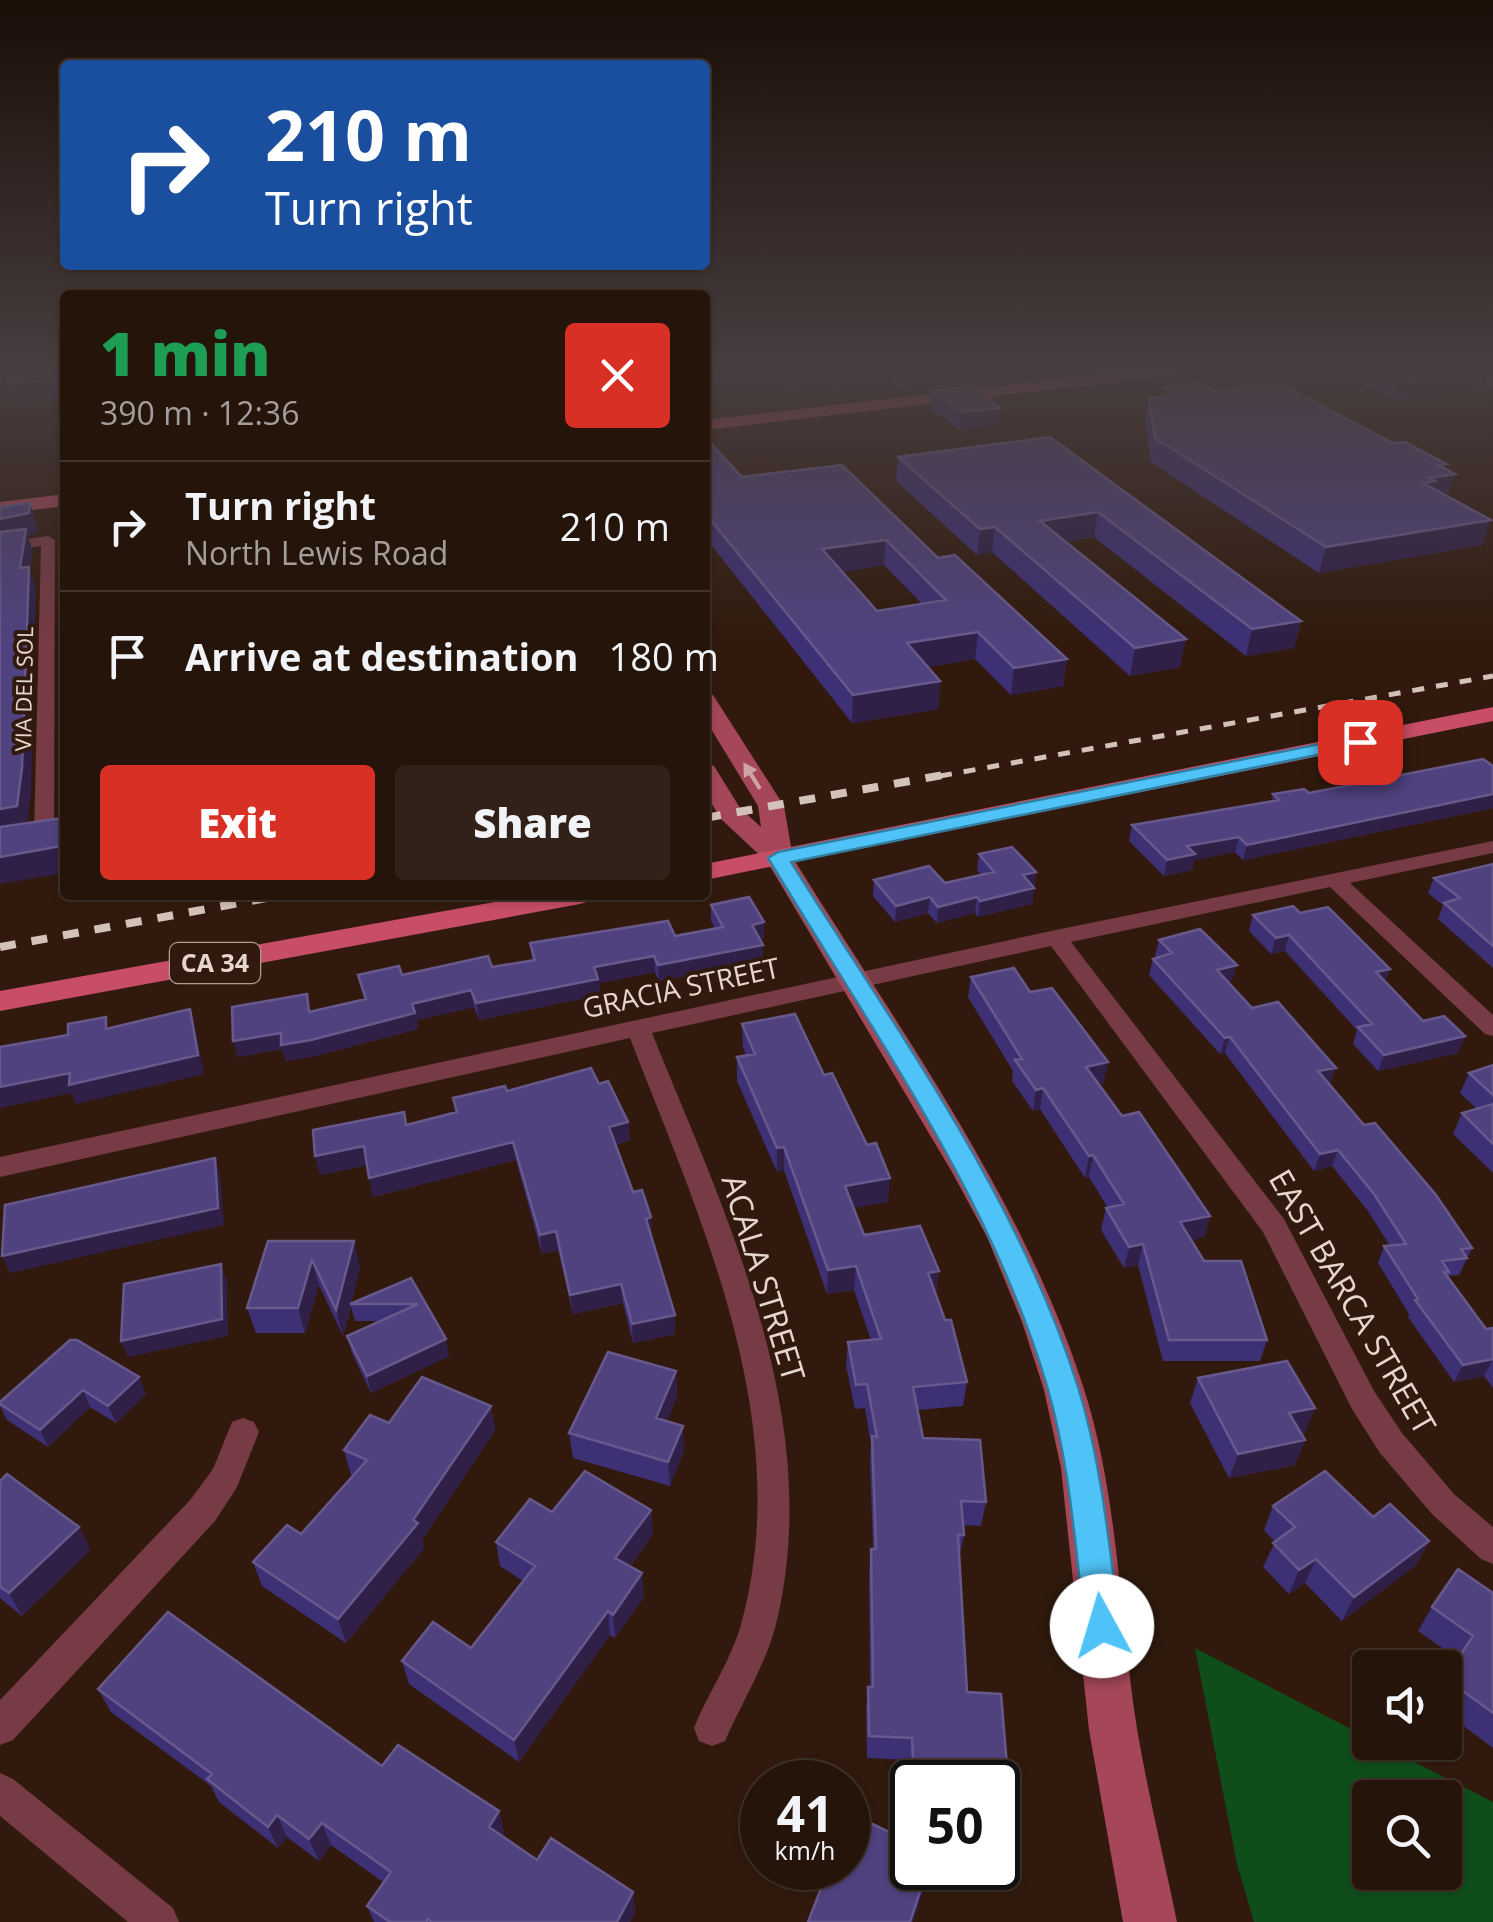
<!DOCTYPE html>
<meta charset="utf-8">
<style>
body{margin:0;font-family:"Open Sans",sans-serif;background:#312118;color:#f1f3f6;height:100vh;display:flex;flex-direction:column;font-size:38px;white-space:nowrap}
*{box-sizing:border-box;margin:0}
p{font-size:32px;color:#a39e9c}
.icon{flex:none;width:55px;height:55px;fill:none;stroke:currentColor;stroke-width:2;stroke-linecap:round;stroke-linejoin:round}
.map{position:relative;flex:1;overflow:hidden}
.details{position:absolute;left:60px;top:290px;width:650px;height:610px;display:flex;flex-direction:column;background:#25140a;border-radius:10px;box-shadow:0 2px 8px #0004,0 0 0 2px #42332b}
.details>*{flex:none}
.banner{position:absolute;left:60px;top:60px;width:650px;height:210px;border-radius:10px;box-shadow:0 2px 8px #0004,0 0 0 2px #42332b;background:#1a4fa0;color:#fff;overflow:hidden}
.fabs{position:absolute;left:1352px;top:1650px;display:grid;gap:20px}
.fabs a{display:grid;place-items:center;width:110px;height:110px;border-radius:10px;background:#25140a;box-shadow:0 2px 8px #0004,0 0 0 2px #42332b;font-size:50px}
.speed{position:absolute;left:740px;top:1760px;display:flex;gap:20px;font-size:50px;font-weight:700;text-align:center}
.speed>*{display:grid;place-content:center;width:130px;height:130px;border-radius:50%;background:#25140a;box-shadow:0 2px 8px #0004,0 0 0 2px #42332b;line-height:1}
.speed small{font-size:25px;font-weight:400}
.speed .limit{border:5px solid #111;border-radius:15px;background:#fff;color:#111}
.pin{position:absolute;display:grid;place-items:center;width:85px;height:85px;color:#fff;margin:-42px;border-radius:20px;box-shadow:0 5px 15px #0006}
.me{position:absolute;width:110px;margin:-55px;rotate:354deg;stroke-linejoin:round;filter:drop-shadow(0 0 8px #0008)}
.turn{display:flex;align-items:center;gap:35px;height:210px;padding:0 40px;font-size:45px}
.turn .icon{width:130px;height:130px;stroke-width:2.5}
.turn b{display:block;font-size:70px;line-height:85px}
.round{display:grid;place-items:center;flex:none;width:105px;height:105px;border-radius:10px;background:#312118}
.summary{display:flex;align-items:center;justify-content:space-between;height:170px;padding:0 40px}
h1{font-size:60px;font-weight:800;line-height:75px;color:#1e9e55}
.button{display:flex;gap:20px;margin-top:auto;padding:20px 40px}
.button a{flex:1;height:115px;border-radius:10px;background:#d93025;color:#fff;font-size:40px;font-weight:800;line-height:115px;text-align:center}
.button a+a{background:#312118;color:#f1f3f6}
ul{padding:0;list-style:none}
li{display:flex;align-items:center;gap:30px;height:130px;padding:0 40px;border-top:2px solid #42332b}
li div{flex:1}
li b{display:block;font-size:38px}
li em{font-style:normal}
.map>svg:first-child{display:block}
</style>
<div class="map">
<svg width="1493" height="1922" viewBox="0 0 1493 1922">
<rect width="100%" height="100%" fill="#311a0d"/>
<path fill="#0f4e1b" fill-rule="evenodd" d="M1195 1648 1370 1739V1742L1377 1743 1493 1802V1922H1254L1237 1864ZM1370 1798H1445V1872H1370Z"/>
<g fill="none" stroke-linecap="round" stroke-linejoin="round">
<path fill="#763b44" fill-rule="evenodd" d="M1453 369H1468L1493 381V389Z
M48 536 55 540 54 838 51 842 0 852V840L34 834 41 546 0 551V543Z
M1493 841V853L1350 883 1493 1015V1036L1485 1034 1330 887 1071 942 1284 1219 1374 1391 1402 1433 1454 1494 1493 1527V1564L1481 1559 1432 1514 1380 1453 1352 1409 1263 1232 1051 946 652 1033C726 1216 823 1413 778 1616 769 1659 743 1700 725 1741L712 1746 699 1741 694 1728C709 1691 734 1656 743 1617 794 1418 700 1219 630 1038L0 1177V1157L1056 930Z
M243 1418 254 1422 259 1432 237 1487 215 1521 13 1740 0 1745V1700L191 1499 213 1469 232 1422Z
M0 1773 13 1779 173 1908 179 1922H128L0 1816Z"/>
<path fill="#a54758" fill-rule="evenodd" d="M1146 369H1194L1186 374 705 430V420Z
M65 494V506L0 514V502Z
M705 693 713 695 784 806 793 858C898 1028 1021 1195 1083 1386 1119 1496 1119 1616 1137 1729 1148 1794 1164 1858 1177 1922H1123L1089 1730 1061 1468 1044 1390 1022 1322 987 1237 952 1172 768 863 721 819 705 793V763L714 766 740 808 761 827 758 806 705 719Z"/>
<path fill="#c84e67" fill-rule="evenodd" d="M1493 707V721L705 880V864Z
M533 895H594L590 901 580 904 0 1011V991Z"/>
<path stroke="#d3c2b9" stroke-width="5" stroke-dasharray="12 12" stroke-linecap="butt" d="M940 776 1493 676"/>
<path stroke="#d3c2b9" stroke-width="8" stroke-dasharray="16 16" stroke-linecap="butt" d="M705 818 954 773
M0 947 283 895"/>
</g>
<path fill="#3d3075" fill-rule="evenodd" d="M773 369H833L838 373 837 390 799 394Z
M875 369H989L951 383 950 388 908 393Z
M1331 369H1493V377L1488 375 1484 389 1393 400Z
M1163 388 1212 391 1393 443 1445 468 1448 496 1483 545 1319 573 1151 462 1145 420 1149 398 1162 396Z
M931 391 1000 408 998 425 960 430 930 408Z
M705 437 742 477 938 558 1067 659 1063 686 1011 695 975 659 928 667 940 681 938 709 852 723 705 537ZM884 565 922 604 877 611 842 572Z
M1050 437 1301 621 1294 648 1246 656 1094 537 1066 542 1180 667 1130 676 992 552 977 555 896 481 898 457Z
M1493 766V808L1243 860 1235 852 1194 860 1192 870 1164 876 1129 841 1132 825 1272 801 1273 794 1309 793Z
M979 854 1036 872 1032 904 978 917 975 913 937 923 928 913 895 922 873 896 874 880 945 883 981 875 977 870Z
M1493 864V968L1438 919 1443 905 1428 893 1434 878Z
M711 905 764 922V938L760 939 763 945V961L659 981 655 972 599 983 600 995 479 1020 474 1007 417 1020 418 1029 315 1056 286 1061 282 1049 238 1057 311 1011 364 999 358 975H402L492 967 532 960 530 943 675 936 715 928 711 921Z
M1300 913 1386 982 1423 1021 1465 1036 1458 1053 1378 1071 1353 1044 1357 1030 1285 951 1271 954 1249 931 1253 915Z
M1159 940 1232 981 1228 982 1252 1008 1336 1068 1329 1084 1472 1248 1459 1275 1447 1276 1486 1329 1493 1328V1388L1484 1376 1454 1382 1408 1317 1409 1314 1378 1263 1384 1246H1390L1368 1211 1332 1166 1314 1171 1225 1053 1220 1054 1149 975 1153 959 1157 958 1155 956Z
M971 977 1030 992 1104 1083 1098 1084 1122 1116 1210 1216 1204 1237 1191 1240 1204 1261 1267 1340 1260 1361H1163L1138 1265 1124 1268 1101 1230 1106 1208H1108L1089 1177 1085 1178 1040 1109 1033 1111 1012 1081 1013 1071 968 997Z
M742 1024 824 1075 888 1202 853 1208 864 1235 936 1295 967 1382 963 1406 917 1410 923 1438 986 1502 981 1526 963 1525 964 1535 959 1558 967 1692 1011 1814 1005 1835 998 1834V1782H912L911 1829 909 1760 867 1758 866 1709 868 1687H870L869 1572 871 1549H873L870 1460 871 1444 865 1408 855 1409 846 1366 848 1342 871 1340 854 1290 827 1294 784 1170 777 1172 737 1081V1057L746 1055 743 1047Z
M1493 1065V1173L1453 1134 1462 1113 1477 1109 1460 1093 1469 1073Z
M599 1084 628 1122 630 1140 616 1145 633 1192 652 1236 675 1315V1334L633 1343 623 1303 573 1314 558 1250 542 1254 516 1160 373 1197 367 1165 320 1175 315 1156 406 1125 455 1113 453 1098 507 1091Z
M268 1241 360 1266 351 1304 411 1278 449 1356 371 1393 352 1353 347 1336 381 1321H355L351 1306 343 1336 319 1285 305 1333H256L247 1308Z
M70 1340 146 1394 116 1423 90 1407 48 1447 7 1420 0 1406V1402Z
M676 1371 677 1396 667 1421 684 1450 670 1486 573 1458 569 1433Z
M1198 1378 1305 1433 1301 1434 1305 1440 1295 1465 1229 1478 1190 1403Z
M491 1406 495 1430 422 1540 424 1548 346 1643 262 1586 253 1562 301 1534 353 1476 351 1475 344 1450 389 1423Z
M0 1481 79 1527 90 1550 22 1616 0 1598Z
M1273 1506 1373 1517 1429 1541 1416 1565 1342 1621 1305 1583 1289 1594 1263 1567 1275 1542 1264 1530Z
M651 1510 653 1534 630 1566 644 1597 615 1638 610 1635 519 1762 409 1684 402 1661 471 1648 523 1581 500 1566 496 1542 552 1512Z
M1493 1593V1748L1445 1712V1679L1458 1659 1418 1631 1432 1607Z
M98 1689 382 1766 499 1811 504 1833 503 1836 537 1860 633 1892 635 1913 630 1922H374L367 1906 383 1882 331 1845 319 1861 287 1837 278 1848 219 1802 211 1786 111 1712Z"/>
<path fill="#302047" d="M710 369H743L705 391V372Z
M947 369H989L951 383 950 388 908 393 910 373Z
M1490 369 1484 389 1393 400 1399 380Z
M838 373 837 390 799 394 800 377Z
M63 378 65 398 14 404 8 384Z
M1000 408 998 425 960 430 962 412Z
M1446 464 1443 475 1455 474 1448 498 1423 483 1438 465Z
M30 503 37 524 36 534 28 536 33 551 30 570 36 589 31 793 26 832 0 837V809L20 568 0 542V519Z
M1098 512 1094 537 1037 546 1040 521Z
M1491 520 1483 545 1319 573 1326 547Z
M995 527 992 552 977 555 980 529Z
M886 540 884 565 821 575 822 549Z
M1301 621 1294 648 1246 656 1252 629Z
M978 632 975 659 905 671 907 643Z
M1186 639 1180 667 1130 676 1135 648Z
M1067 659 1063 686 1011 695 1014 668Z
M940 681 938 709 852 723 853 695Z
M1493 794V808L1243 860 1247 845Z
M1239 837 1235 852 1194 860 1192 870 1164 876 1167 860 1187 846Z
M61 846 65 856V873L0 884V857Z
M1036 872 1032 904 978 917 980 901 1023 875Z
M930 897 928 913 895 922 896 906Z
M977 897 975 913 937 923 938 907Z
M764 922V938L752 941V925Z
M1289 935 1285 951 1271 954 1276 938Z
M763 945V961L659 981 658 965Z
M654 956 655 972 599 983 600 995 479 1020 476 1003 594 967Z
M1237 965 1232 981 1212 986 1217 970Z
M1390 969 1384 985 1376 972Z
M471 990 474 1007 417 1020 418 1029 315 1056 286 1061 282 1049 238 1057 233 1041Z
M190 1009 195 1027 204 1074 76 1104 72 1093 0 1108V1087Z
M1465 1036 1458 1053 1378 1071 1384 1055Z
M1230 1037 1225 1053 1220 1054 1225 1038Z
M1108 1062 1104 1083 1082 1088 1086 1067Z
M1336 1068 1330 1084 1313 1088 1318 1071Z
M1043 1088 1040 1109 1033 1111 1036 1090Z
M628 1122 630 1140 611 1146 609 1127Z
M513 1142 516 1160 373 1197 369 1178Z
M364 1146 369 1165 320 1175 315 1156Z
M784 1147V1170L777 1172V1148Z
M1338 1150 1332 1166 1314 1171 1320 1154Z
M1093 1155 1089 1177 1085 1178 1089 1156Z
M215 1158 220 1175 224 1225 10 1273 2 1256Z
M890 1178 888 1202 843 1210 845 1186Z
M1210 1216 1204 1237 1175 1244 1180 1222Z
M651 1217 652 1236 647 1238 646 1219Z
M556 1231 558 1250 542 1254 540 1235Z
M354 1241 360 1266 343 1336 336 1310Z
M1143 1244 1138 1265 1124 1268 1129 1247Z
M312 1260 319 1285 305 1333 298 1308Z
M221 1264 227 1281 228 1336 128 1357 121 1341Z
M856 1266 854 1290 827 1294 828 1270Z
M939 1271 936 1295 928 1273Z
M621 1284 623 1303 573 1314 570 1295Z
M675 1315V1334L633 1343 632 1324Z
M446 1339 449 1356 371 1393 367 1376Z
M1493 1359 1484 1376 1454 1382 1463 1365Z
M676 1371 677 1396 658 1443 656 1418Z
M139 1377 146 1394 116 1423 108 1406Z
M83 1390 90 1407 48 1447 40 1430Z
M491 1406 495 1430 422 1540 424 1548 346 1643 338 1619 413 1520Z
M1315 1408 1305 1433 1280 1438 1289 1413Z
M683 1426 684 1450 670 1486 668 1462Z
M1305 1440 1295 1465 1229 1478 1238 1454Z
M651 1510 653 1534 618 1582 615 1558Z
M79 1527 90 1550 22 1616 9 1593Z
M1429 1541 1416 1565 1342 1621 1354 1597Z
M1316 1559 1305 1583 1289 1594 1299 1570Z
M642 1573 644 1597 615 1638 613 1615Z
M608 1611 610 1635 519 1762 514 1740Z
M499 1811 504 1833 495 1848 489 1827Z
M277 1815 287 1837 278 1848 268 1827Z
M322 1823 331 1845 319 1861 309 1839Z
M928 1868H930L929 1874 913 1922H910Z
M633 1892 635 1913 630 1922H616Z"/>
<path fill="#4f427e" stroke="#67598b" stroke-width="2.5" fill-rule="evenodd" d="M8 369H65V513H63V378L8 384Z
M791 369H833L838 373 800 377Z
M903 369H949L910 373Z
M1376 369H1486L1399 380Z
M1277 382 1393 443 1405 442 1446 464 1438 465 1455 474 1429 478 1435 481 1423 483 1491 520 1326 547 1155 438 1149 398 1174 395 1163 388 1200 383 1212 391Z
M971 386 1000 408 962 412 931 391Z
M705 437 742 477 842 465 938 558 955 555 1067 659 1014 668 978 632 907 643 940 681 853 695 705 513ZM886 540 946 600 877 611 822 549Z
M1050 437 1301 621 1252 629 1098 512 1040 521 1186 639 1135 648 995 527 980 529 898 457Z
M30 503 29 513 0 519V507Z
M26 529 20 568 29 567 22 768 17 806 0 809V532Z
M1483 759 1493 766V794L1247 845 1239 837 1187 846 1195 854 1167 860 1132 825 1279 800 1273 794 1304 789 1309 793Z
M65 766V856L61 857V846L0 857V827L63 818Z
M1012 847 1036 872 1023 875 1034 888 980 901 977 897 938 907 930 897 896 906 874 880 929 866 945 883 994 872 979 854Z
M1493 864V946L1444 903 1460 898 1434 878Z
M749 897 764 922 752 925 763 945 658 965 654 956 594 967 598 979 476 1003 471 990 412 1004 415 1013 311 1040 281 1045V1033L233 1041 232 1007 307 994 309 1012 366 999 358 975 399 966 402 975 488 956 492 967 535 960 530 943 668 921 675 936 723 927 711 905Z
M1293 906 1300 913 1328 907 1390 969 1376 972 1423 1021 1444 1016 1465 1036 1384 1055 1358 1027 1372 1024 1289 935 1276 938 1253 915Z
M1200 929 1237 965 1217 970 1252 1008 1278 1002 1336 1068 1318 1071 1364 1125 1375 1123 1436 1195 1472 1248 1461 1249 1467 1258 1442 1261 1449 1272H1444L1486 1329 1493 1328V1359L1463 1365 1415 1300 1418 1299 1384 1246 1406 1244 1374 1194 1338 1150 1320 1154 1230 1037 1225 1038 1153 959 1172 953 1159 940Z
M1014 968 1030 992 1052 988 1108 1062 1086 1067 1122 1116 1139 1112 1210 1216 1180 1222 1204 1261H1241L1267 1340H1169L1143 1244 1129 1247 1106 1208 1124 1204 1093 1155 1089 1156 1043 1088 1036 1090 1015 1060 1022 1059 971 977Z
M190 1009 198 1055 69 1085 70 1073 0 1087V1047L68 1035V1024L106 1017V1029Z
M795 1014 824 1075 832 1073 867 1145 876 1143 890 1178 845 1186 864 1235 920 1226 939 1271 928 1273 945 1320H951L967 1382 913 1387 923 1438 980 1440 986 1502 961 1501 964 1535H958L967 1692 1001 1694 1011 1814 998 1813V1782H914L912 1738 869 1736 868 1687H873L871 1549H876L872 1436 877 1437 867 1384 856 1385 848 1342 881 1339 856 1266 828 1270 784 1147 777 1148 737 1057 755 1054 742 1024Z
M1493 1065V1095L1469 1073Z
M591 1068 599 1084 608 1081 628 1122 609 1127 633 1192 642 1190 651 1217 646 1219 675 1315 632 1324 621 1284 570 1295 556 1231 540 1235 513 1142 369 1178 364 1146 315 1156 313 1130 404 1112 406 1125 457 1112 453 1098 505 1086 507 1091Z
M1493 1104V1144L1462 1113Z
M215 1158 218 1208 2 1256 5 1205Z
M268 1241H354L336 1310 312 1260 298 1308H247Z
M221 1264 222 1319 121 1341 124 1284Z
M411 1278 446 1339 367 1376 347 1336 418 1304H350Z
M70 1340H77L139 1377 108 1406 83 1390 40 1430 0 1404V1402Z
M608 1352 676 1371 656 1418 683 1426 668 1462 569 1433Z
M1287 1361 1315 1408 1289 1413 1305 1440 1238 1454 1198 1378Z
M422 1377 491 1406 413 1520 418 1523 338 1619 253 1562 287 1525 301 1534 367 1460 344 1450 370 1415 389 1423Z
M585 1471 651 1510 615 1558 642 1573 613 1615 608 1611 514 1740 402 1661 433 1622 471 1648 535 1566 496 1542 530 1499 552 1512Z
M1325 1471 1373 1517 1390 1504 1429 1541 1354 1597 1316 1559 1299 1570 1273 1543 1295 1527 1273 1506Z
M7 1474 79 1527 9 1593 0 1587V1481Z
M1458 1569 1493 1593V1713L1445 1678 1473 1636 1432 1607Z
M168 1612 382 1766 398 1745 499 1811 489 1827 537 1860 551 1838 633 1892 617 1922H432L428 1919 426 1922H390L367 1906 391 1872 322 1823 309 1839 277 1815 268 1827 207 1779 212 1774 98 1689Z
M848 1812 912 1843V1868H928L910 1922H808L829 1868H848Z"/>
<defs><path id="oneway-solid" d="M-6-.8H1V-3.2L6.5 0L1 3.2V.8H-6Z" transform="scale(2.5)"/></defs>
<use fill="#cfa4a5" href="#oneway-solid" transform="translate(752 776) rotate(-122)"/>
<linearGradient id="sky" x2="0" y2="1"><stop stop-color="#1b0e07"/><stop offset="0.58" stop-color="#483e40"/><stop offset="1" stop-color="#483e40" stop-opacity="0"/></linearGradient>
<rect width="1493" height="638" fill="url(#sky)"/>
<path fill="#4fc3f7" stroke="#337fa1" stroke-width="2.5" d="M1360 736 1366 738V745L791 862C896 1030 1018 1196 1078 1387 1102 1464 1109 1546 1120 1626L1115 1638 1102 1643 1090 1638 1085 1626C1075 1546 1070 1464 1047 1386 990 1195 870 1028 768 858L778 852Z"/>
<g text-anchor="middle" stroke-width="8" stroke-linejoin="round" paint-order="stroke">
<g font-size="22" fill="#e6d6ce" stroke="#311a0d">
<text transform="translate(24 689) rotate(-89)" y="8">VIA DEL SOL</text>
</g>
<rect fill="#311a0d" stroke="#b09e94" stroke-width="2.5" x="170" y="943" width="90" height="40" rx="8"/>
<g font-size="25" font-weight="bold" fill="#e6d6ce">
<text x="215" y="972">CA 34</text>
</g>
<g font-size="28" fill="#e6d6ce" stroke="#311a0d">
<text transform="translate(681 988) rotate(-12)" y="10">GRACIA STREET</text>
</g>
<g font-size="32" fill="#e6d6ce" stroke="#311a0d">
<text transform="translate(763 1278) rotate(73)" y="11">ACALA STREET</text>
<text transform="translate(1352 1302) rotate(60)" y="11">EAST BARCA STREET</text>
</g>
</g>
</svg>
<div class="fabs">
<a><svg class="icon" aria-label="sound" viewBox="0 0 24 24"><path d="M4 9h4l5-4v14l-5-4H4zM17 9q2 3 0 6"/></svg></a>
<a><svg class="icon" aria-label="search" viewBox="0 0 24 24"><circle cx="10" cy="10" r="6"/><path d="M15 15l6 6"/></svg></a>
</div>
<div class="speed"><div>41<small>km/h</small></div><div class="limit">50</div></div>
<div class="pin" style="left:1360px;top:742px;background:#d93025"><svg class="icon" aria-label="arrive" viewBox="0 0 24 24"><path d="M6 21V4h12l-3 4 3 4H6"/></svg></div>
<svg class="me" style="left:1102px;top:1626px" viewBox="-20 -20 40 40"><circle r="19" fill="#fff"/><path d="M0-13L10 11 0 6-10 11z" fill="#4fc3f7"/></svg>
<div class="banner">
<div class="turn"><svg class="icon" aria-label="right" viewBox="0 0 24 24"><path d="M7 20v-9h11M14 6l5 5-5 5"/></svg><div><b>210 m</b>Turn right</div></div>
</div>
<section class="details">
<div class="summary"><div><h1>1 min</h1><p>390 m · 12:36</p></div><a class="round" style="background:#d93025;color:#fff"><svg class="icon" aria-label="close" viewBox="0 0 24 24"><path d="M6 6l12 12M18 6L6 18"/></svg></a></div>
<ul>
<li><svg class="icon" aria-label="right" viewBox="0 0 24 24"><path d="M7 20v-9h11M14 6l5 5-5 5"/></svg><div><b>Turn right</b><p>North Lewis Road</p></div><em>210 m</em></li>
<li><svg class="icon" aria-label="arrive" viewBox="0 0 24 24"><path d="M6 21V4h12l-3 4 3 4H6"/></svg><div><b>Arrive at destination</b></div><em>180 m</em></li>
</ul>
<div class="button"><a>Exit</a><a>Share</a></div>
</section>
</div>
